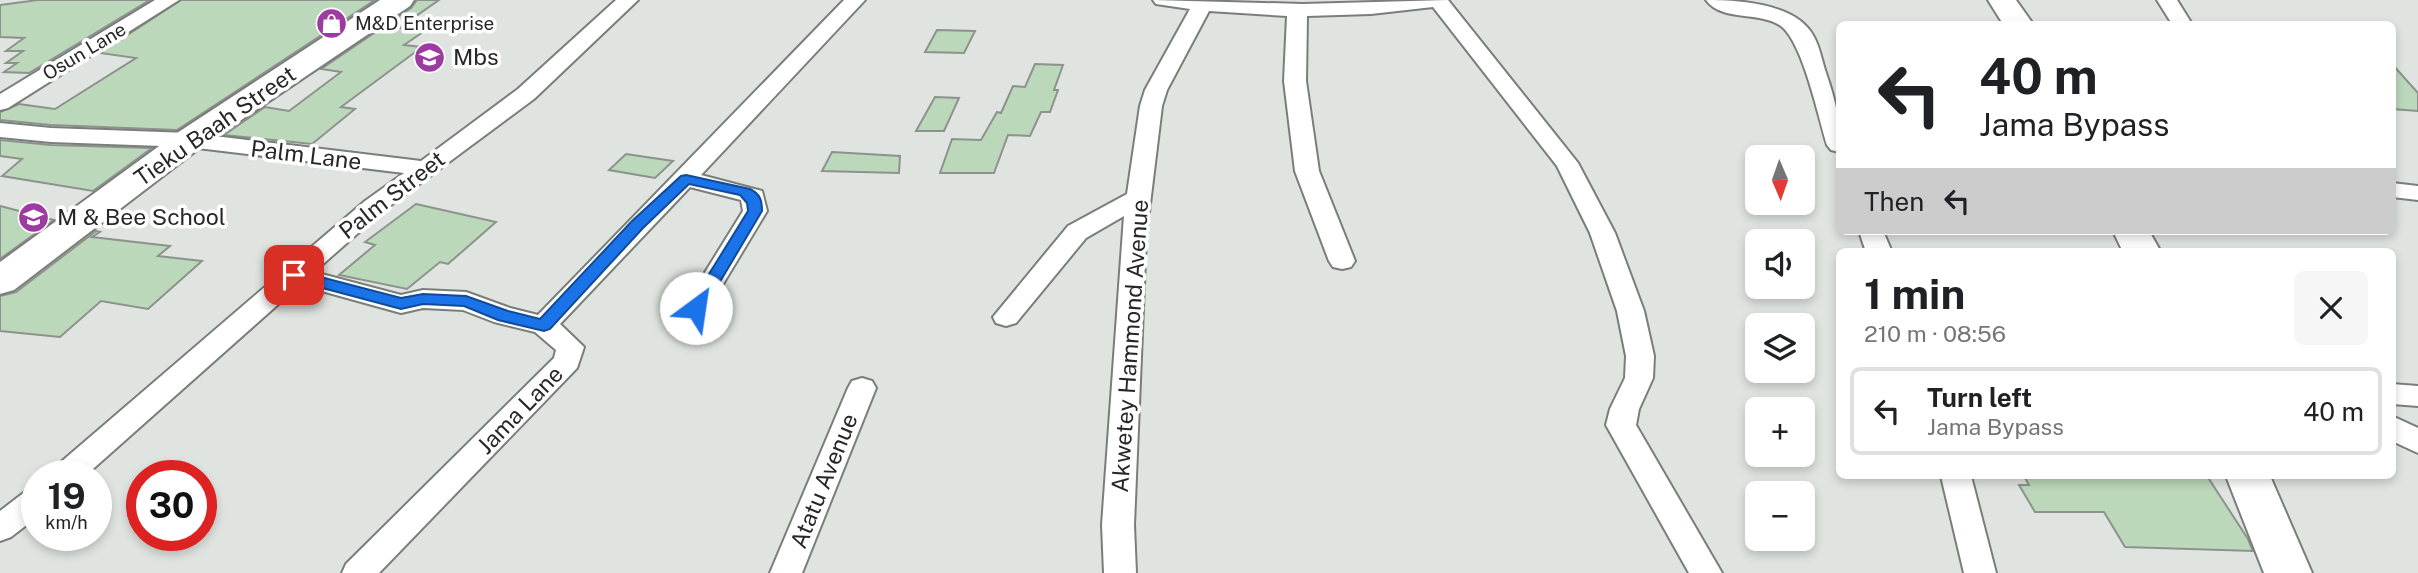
<!DOCTYPE html>
<meta charset="utf-8">
<style>
body{margin:0;font-family:"Public Sans",sans-serif;background:#f6f6f6;color:#202124;height:100vh;display:flex;flex-direction:column;font-size:26px;white-space:nowrap}
*{box-sizing:border-box;margin:0}
p{font-size:23px;color:#757577}
.icon{flex:none;width:38px;height:38px;fill:none;stroke:currentColor;stroke-width:2;stroke-linecap:round;stroke-linejoin:round}
.map{position:relative;flex:1;overflow:hidden}
.sheet{position:absolute;left:1836px;top:248px;width:560px;height:231px;display:flex;flex-direction:column;background:#fff;border-radius:10px;box-shadow:0 4px 10px #0003}
.sheet>*{flex:none}
.hud{position:absolute;left:1836px;top:21px;width:560px;height:214px;border-radius:10px;box-shadow:0 4px 10px #0003;background:#fff;color:#202124;overflow:hidden}
.needle{width:46px;rotate:178deg}
.controls{position:absolute;left:1745px;top:145px;display:grid;gap:14px}
.controls a{display:grid;place-items:center;width:70px;height:70px;border-radius:10px;background:#fff;box-shadow:0 4px 10px #0003;font-size:35px}
.speed{position:absolute;left:21px;top:460px;display:flex;gap:14px;font-size:35px;font-weight:700;text-align:center}
.speed>*{display:grid;place-content:center;width:91px;height:91px;border-radius:50%;background:#fff;box-shadow:0 4px 10px #0003;line-height:1}
.speed small{font-size:18px;font-weight:400}
.speed .limit{border:10px solid #d22;background:#fff;color:#111}
.pin{position:absolute;display:grid;place-items:center;width:60px;height:60px;color:#fff;margin:-30px;border-radius:14px;box-shadow:0 4px 10px #0006}
.me{position:absolute;width:77px;margin:-38px;rotate:31deg;stroke-linejoin:round;filter:drop-shadow(0 0 5px #0008)}
.turn{display:flex;align-items:center;gap:24px;height:147px;padding:0 28px;font-size:32px}
.turn .icon{width:91px;height:91px;stroke-width:2.5}
.turn b{display:block;font-size:49px;line-height:60px}
.then{display:flex;align-items:center;height:66px;padding:0 28px;background:#0003;gap:14px;font-size:26px}
.round{display:grid;place-items:center;flex:none;width:74px;height:74px;border-radius:10px;background:#f6f6f6}
.summary{display:flex;align-items:center;justify-content:space-between;height:119px;padding:0 28px}
h1{font-size:42px;font-weight:700;line-height:52px}
ul{padding:0;list-style:none}
li{display:flex;align-items:center;gap:21px;height:88px;margin:0 14px 10px;padding:0 14px;border:4px solid #e0e0e0;border-radius:10px}
li div{flex:1}
li b{display:block;font-size:26px}
li em{font-style:normal}
.map>svg:first-child{display:block}
</style>
<div class="map">
<svg width="2418" height="573" viewBox="0 0 2418 573">
<rect width="100%" height="100%" fill="#e0e4e0"/>
<g fill="none" stroke-linecap="round" stroke-linejoin="round">
<path stroke="#798d79" stroke-width="7" d="M19 249 42 231"/>
</g>
<path fill="#bbd8bb" stroke="#8d928d" stroke-width="2" d="M38 0H150L29 73 4 72 17 63H6L23 51H6L24 38 0 37V5Z
M181 0H375L177 130 51 125 0 120V112L19 104 55 109 136 58 100 53Z
M417 0H439L399 28 423 32 404 45 422 47 341 107 355 109 312 144 224 135 265 107 289 111 341 72 321 69 411 8Z
M937 30 975 31 964 53 925 52Z
M1035 64 1063 65 1054 90H1058L1050 112H1041L1030 136 1008 135 994 173H940L952 139 981 140 997 112 1001 113 1013 86 1025 87Z
M2392 64 2418 93V111L2392 109Z
M935 97 959 98 944 131H916Z
M0 140 51 145 152 148 93 191 2 176 22 159 0 156Z
M832 152 900 156 899 173 822 171Z
M626 154 673 161 655 178 609 170Z
M416 204 496 222 448 264 440 262 407 289 339 275 375 245 365 242Z
M0 206 54 220 0 259Z
M96 231 100 232 92 237 170 246 158 256 202 261 148 309 101 301 60 337 0 331V296L16 292Z
M2024 476H2207L2248 539 2253 551 2125 547 2104 512H2035L2019 485H2029Z"/>
<g fill="none" stroke-linecap="round" stroke-linejoin="round">
<defs>
<path id="street" d="M155 0H179L8 108 0 110V94Z
M616 0H638L534 99 383 211 314 272 401 295 423 290 466 292 510 308 538 315 844 0H865L701 175 762 191 767 211 705 314 696 317 687 314 683 308 743 211 741 200 690 187 560 324 584 347 577 368 379 573H342L346 564 554 358 556 350 535 332 494 322 463 310 423 308 401 313 300 285 85 476H50L54 468 365 201 404 173 189 147 51 142 0 137V123L51 128 189 133 421 161 518 89Z
M1153 0 1303 4 1448 0 1578 163 1615 233 1644 311 1654 356 1653 378 1639 409 1636 425 1722 573H1689L1606 425 1610 409 1625 378 1626 356 1617 311 1590 233 1557 166 1433 7 1371 14 1307 16 1306 81 1319 171 1355 261 1351 267 1342 269 1333 267 1329 261 1295 171 1284 81 1287 16 1209 11 1167 90 1162 106 1146 237 1134 525 1136 573H1104L1102 525 1124 216 1086 238 1016 323 1006 326 996 323 993 317 1068 226 1127 194 1140 106 1145 90 1190 9 1156 4Z
M1706 0C1738 0 1797 3 1814 37 1820 48 1822 61 1826 73 1837 105 1839 117 1839 152L1831 150 1827 145C1818 116 1803 43 1781 26 1760 11 1722 22 1706 0Z
M2157 0H2177L2192 24H2172Z
M2392 183 2418 186V200L2392 197Z
M1859 231H1883L1892 252H1866Z
M862 378 872 381 876 388 802 573H770L848 388 852 381Z
M2392 384 2418 386V406L2392 404Z
M2392 416 2418 428V453L2392 441Z
M1941 476H1971L1996 573H1964Z
M37 488V517L11 537 0 541V511L26 491Z"/>
<path id="secondary" d="M380 0H414L410 6 201 147 14 290 0 294V262L177 133Z
M1988 0H2016L2033 24H2003Z
M2113 231H2149L2161 252H2123Z
M2226 476H2270L2312 573H2264Z"/>
</defs>
<use href="#street" stroke="#7a7e7a" stroke-width="4"/>
<use href="#secondary" stroke="#7a7e7a" stroke-width="4"/>
<use href="#street" fill="#fff" fill-rule="evenodd"/>
<use href="#secondary" fill="#fff" fill-rule="evenodd"/>
</g>
<path fill="#1a73e8" stroke="#114b97" stroke-width="2" d="M686 175 750 189C760 194 762 200 762 211L702 312 696 314 688 308 748 211 747 203 740 195 689 184 643 228 550 329 544 331 498 320 464 306 423 304 401 309 289 279 286 275 294 270 401 298 423 294 466 296 508 311 540 319 632 221 681 176Z"/>
<defs>
<symbol id="shop-disc" viewBox="-11 -11 22 22"><circle r="9.5" fill="#9e3ba1" stroke="#fff"/><path d="M-5-2.5h2.3a2.7 3.5 0 0 1 5.4 0H5L5.5 6h-11ZM-1.5-2.5h3a1.5 2.3 0 0 0-3 0Z" fill="#fff"/></symbol>
<symbol id="school-disc" viewBox="-11 -11 22 22"><circle r="9.5" fill="#9e3ba1" stroke="#fff"/><path d="M0-5L7-2L0 1L-7-2ZM-4 1L0 2.5L4 1V4Q0 6-4 4Z" fill="#fff"/></symbol>
</defs>
<g fill-rule="evenodd">
<use href="#shop-disc" x="314" y="6" width="35" height="35"/>
<use href="#school-disc" x="412" y="40" width="35" height="35"/>
<use href="#school-disc" x="16" y="200" width="35" height="35"/>
</g>
<g text-anchor="middle" stroke-width="7" stroke-linejoin="round" paint-order="stroke">
<g font-size="19" fill="#262726" stroke="#fff" text-anchor="start">
<text x="355" y="30">M&amp;D Enterprise</text>
</g>
<g font-size="19" fill="#262726" stroke="#fff">
<text transform="translate(84 51) rotate(-31)" y="7">Osun Lane</text>
</g>
<g font-size="23" fill="#262726" stroke="#fff" text-anchor="start">
<text x="453" y="65">Mbs</text>
<text x="57" y="225">M &amp; Bee School</text>
</g>
<g font-size="23" fill="#262726" stroke="#fff">
<text transform="translate(215 126) rotate(-35)" y="8">Tieku Baah Street</text>
<text transform="translate(306 155) rotate(7)" y="8">Palm Lane</text>
<text transform="translate(392 195) rotate(-38)" y="8">Palm Street</text>
<text transform="translate(1130 346) rotate(-86)" y="8">Akwetey Hammond Avenue</text>
<text transform="translate(520 410) rotate(-46)" y="8">Jama Lane</text>
<text transform="translate(824 481) rotate(-68)" y="8">Atatu Avenue</text>
</g>
</g>
</svg>
<div class="controls">
<a><svg class="needle" viewBox="-14 -14 28 28"><path d="M0-13l5 13h-10z" fill="#e53935"/><path d="M0 13l5-13h-10z" fill="#757577"/></svg></a>
<a><svg class="icon" aria-label="sound" viewBox="0 0 24 24"><path d="M4 9h4l5-4v14l-5-4H4zM17 9q2 3 0 6"/></svg></a>
<a><svg class="icon" aria-label="layers" viewBox="0 0 24 24"><path d="M12 4l9 5-9 5-9-5zM3 14l9 5 9-5"/></svg></a>
<a>+</a>
<a>−</a>
</div>
<div class="speed"><div>19<small>km/h</small></div><div class="limit">30</div></div>
<div class="pin" style="left:294px;top:275px;background:#d93025"><svg class="icon" aria-label="arrive" viewBox="0 0 24 24"><path d="M6 21V4h12l-3 4 3 4H6"/></svg></div>
<svg class="me" style="left:696px;top:308px" viewBox="-20 -20 40 40"><circle r="19" fill="#fff"/><path d="M0-13L10 11 0 6-10 11z" fill="#1a73e8"/></svg>
<div class="hud">
<div class="turn"><svg class="icon" aria-label="left" viewBox="0 0 24 24"><path d="M17 20v-9H6M10 6l-5 5 5 5"/></svg><div><b>40 m</b>Jama Bypass</div></div>
<div class="then">Then<svg class="icon" aria-label="left" viewBox="0 0 24 24"><path d="M17 20v-9H6M10 6l-5 5 5 5"/></svg></div>
</div>
<section class="sheet">
<div class="summary"><div><h1>1 min</h1><p>210 m · 08:56</p></div><a class="round"><svg class="icon" aria-label="close" viewBox="0 0 24 24"><path d="M6 6l12 12M18 6L6 18"/></svg></a></div>
<ul>
<li><svg class="icon" aria-label="left" viewBox="0 0 24 24"><path d="M17 20v-9H6M10 6l-5 5 5 5"/></svg><div><b>Turn left</b><p>Jama Bypass</p></div><em>40 m</em></li>
</ul>
</section>
</div>
